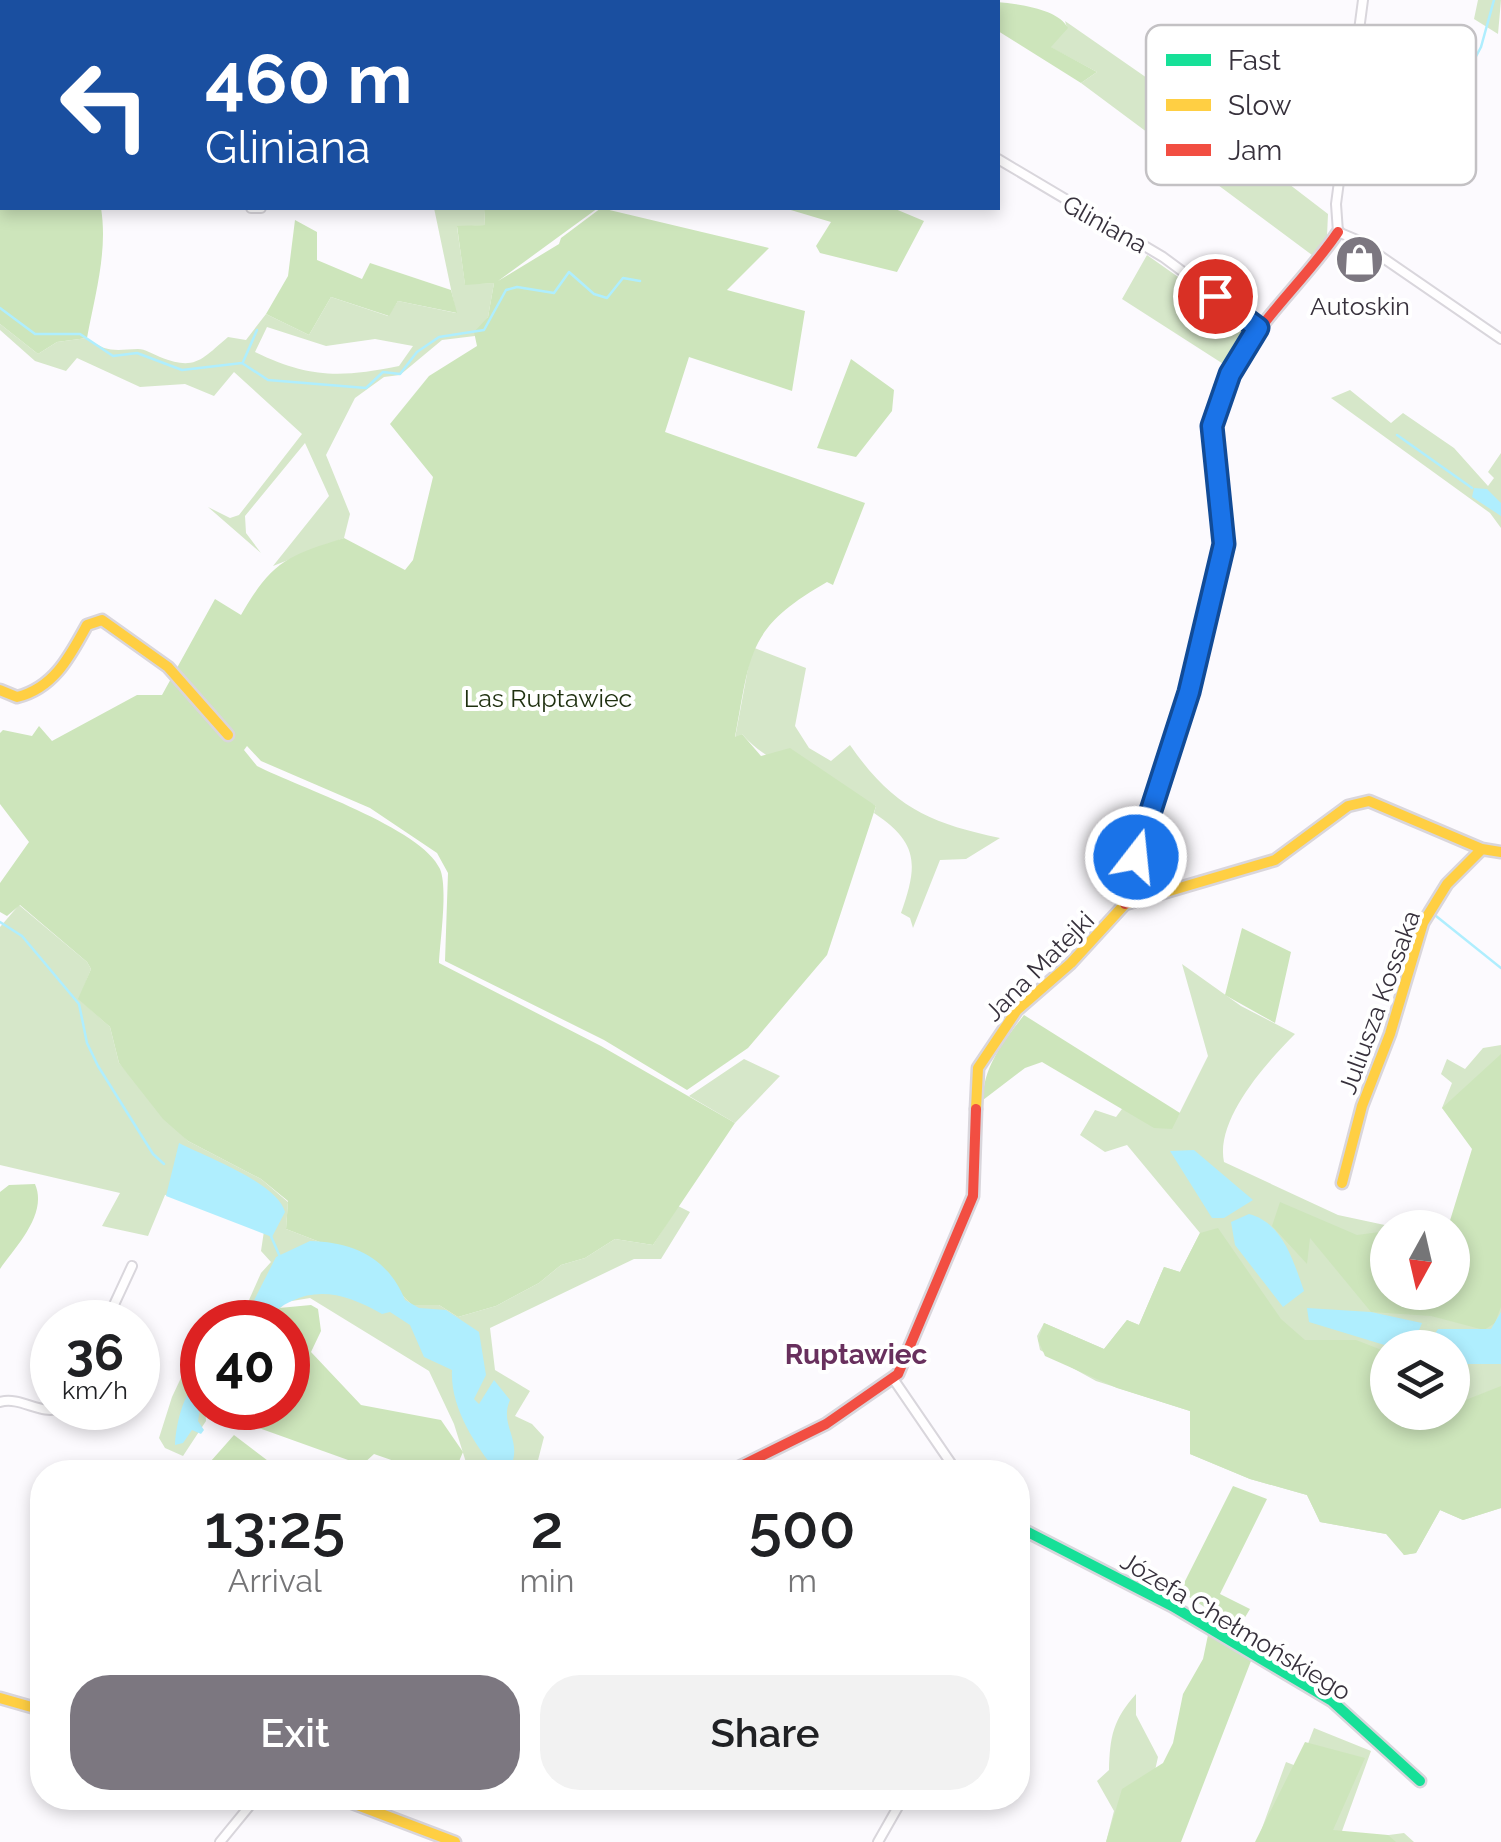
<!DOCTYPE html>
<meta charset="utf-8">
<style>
body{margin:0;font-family:Raleway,sans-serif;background:#f2f2f2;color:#202124;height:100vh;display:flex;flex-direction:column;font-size:38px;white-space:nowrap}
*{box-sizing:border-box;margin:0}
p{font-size:32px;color:#757577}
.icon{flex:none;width:55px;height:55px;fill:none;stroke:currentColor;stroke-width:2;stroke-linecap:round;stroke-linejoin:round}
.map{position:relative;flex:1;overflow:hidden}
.side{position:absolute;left:30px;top:1460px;width:1000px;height:350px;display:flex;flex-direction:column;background:#fff;border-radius:40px;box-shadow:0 5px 15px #0003}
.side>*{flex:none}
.banner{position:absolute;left:0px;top:0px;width:1000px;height:210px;box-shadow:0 5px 15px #0003;background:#1a4fa0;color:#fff;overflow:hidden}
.needle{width:65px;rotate:188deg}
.controls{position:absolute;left:1370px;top:1210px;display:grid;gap:20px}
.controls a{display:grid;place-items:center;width:100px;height:100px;border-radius:50%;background:#fff;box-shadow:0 5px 15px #0003;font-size:50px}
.speed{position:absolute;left:30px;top:1300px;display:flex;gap:20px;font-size:50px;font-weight:700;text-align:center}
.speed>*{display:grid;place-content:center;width:130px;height:130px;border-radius:50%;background:#fff;box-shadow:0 5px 15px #0003;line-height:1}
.speed small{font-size:25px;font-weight:400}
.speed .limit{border:15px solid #d22;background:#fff;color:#111}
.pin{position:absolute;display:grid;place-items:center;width:85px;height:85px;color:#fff;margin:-42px;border:5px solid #fff;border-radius:50%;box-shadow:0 2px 10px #0007}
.me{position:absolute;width:110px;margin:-55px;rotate:16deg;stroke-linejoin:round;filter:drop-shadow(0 0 8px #0008)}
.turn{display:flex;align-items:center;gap:35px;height:210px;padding:0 40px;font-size:45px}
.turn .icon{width:130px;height:130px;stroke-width:2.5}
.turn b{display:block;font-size:70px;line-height:85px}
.eta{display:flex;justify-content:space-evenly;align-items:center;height:170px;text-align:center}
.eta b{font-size:60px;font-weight:600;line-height:70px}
.action{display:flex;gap:20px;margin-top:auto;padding:20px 40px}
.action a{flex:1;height:115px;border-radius:40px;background:#7c7780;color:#fff;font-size:40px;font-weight:600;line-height:115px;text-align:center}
.action a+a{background:#f2f2f2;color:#202124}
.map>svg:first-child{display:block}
</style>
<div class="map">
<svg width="1501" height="1842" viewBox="0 0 1501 1842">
<rect width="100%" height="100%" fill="#fcfafe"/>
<path fill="#d6e7c9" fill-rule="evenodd" d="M1478 0H1501L1498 34 1474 19Z
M1065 21 1160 87 1164 81 1263 122 1247 152 1328 214 1327 236 1316 258 1081 83 1097 72 1050 47 1067 28Z
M434 208H484L485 225 457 227 465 284 494 283 488 317 475 336 442 340 400 375 384 377 355 398 326 455 350 514 344 538 273 566 329 496 305 443 245 516 246 533 261 553 208 507 230 518 239 515 302 434 234 372 214 396 185 384 140 387 77 358 66 371 35 361 0 330V324L38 354 57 342 87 338C107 353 115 350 138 349 145 349 153 354 160 357 195 371 201 360 228 337L246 340 266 314 309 335 331 297 388 316 398 301 456 313ZM267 327 326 346 375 339 413 346 399 366C340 378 309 378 255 352Z
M1147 255 1249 327 1228 367 1122 299Z
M1350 390 1391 423 1403 413 1454 448 1488 486 1494 478 1488 472 1501 453V528L1490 513 1331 398Z
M752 647 806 668 795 726 809 748 831 761 850 745C893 807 929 823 1000 838L966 859 940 860 913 928 910 918 901 913C918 865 919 843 874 813L876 806C832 782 775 772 742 734L735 738Z
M19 905 87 962 91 969 79 999 110 1027 119 1063 188 1141 261 1179 288 1202 286 1229 369 1261 412 1305H439L458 1317 496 1306 539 1283 561 1265 585 1258 615 1239 653 1245 678 1206 690 1212 661 1259H634L490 1328 495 1370 530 1391 515 1416 532 1424 544 1437 536 1468 541 1472H469L454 1424 429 1371 310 1298 286 1302 266 1322H206L209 1315 241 1318 261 1273 271 1262 261 1251 264 1231 174 1194 165 1195 148 1236 102 1226 120 1193 0 1165V927Z
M1182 964 1241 1006 1295 1034C1267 1062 1215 1119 1224 1162L1338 1215 1394 1227 1388 1228V1292H1452V1228L1473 1154 1467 1120 1442 1108 1452 1083 1441 1074 1447 1059 1465 1069 1483 1048 1501 1045V1508L1463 1520 1440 1510 1416 1553 1404 1555 1392 1535 1320 1522 1307 1495 1250 1479 1190 1454V1411L1096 1381 1040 1350 1037 1336 1044 1323 1104 1349 1127 1320 1139 1325 1164 1267 1180 1272 1200 1233 1127 1145 1105 1152 1080 1135 1095 1110 1116 1117 1122 1109 1178 1116 1208 1056ZM1388 1348H1452V1412H1388Z
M744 1059 780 1076 735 1123 689 1096Z
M202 1333 206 1421 183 1456 165 1448 159 1438 172 1397Z
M1136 1694V1715L1158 1757 1146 1811 1106 1842 1114 1811 1097 1781 1109 1770C1110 1736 1113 1720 1136 1694Z
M1314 1728 1371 1751 1342 1831 1351 1840 1404 1833 1414 1842H1257L1286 1762 1299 1767Z"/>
<path fill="#cde5bb" d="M939 0C973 0 1054 0 1068 28L1051 47 1097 72 1081 83 998 31V2Z
M0 84 2 208H101C108 251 95 295 87 338L57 342 38 354 0 324Z
M484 208H598L498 281 559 244 561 238 601 208 769 248 727 290 805 311 792 391 689 357 665 432 865 503 833 585 827 582C747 628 751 652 735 737L742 734 761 756 790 748 876 806 827 955 748 1048 687 1090 604 1040 445 961 448 873 437 853 370 808 261 761 247 746 244 750 257 766C298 787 422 828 440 869 448 888 440 941 439 963L601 1046 735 1123 653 1245 615 1239 585 1258 561 1265 539 1283 496 1306 458 1317 439 1305H412L369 1261 286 1229 288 1201 261 1179 188 1141 163 1119 119 1063 110 1027 78 999 91 969 87 962 20 905 7 916 0 912V883L29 842 0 804V733L3 730 32 736 39 726 52 741 137 695H162L215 599 241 615C272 561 287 556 344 538L405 570 413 560 433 477 390 424 429 376 477 346 474 332 488 317 494 283 465 285 457 226 485 225Z
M784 208H893L924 221 897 272 820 253 816 246 831 222Z
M295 220 317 232V260L362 279 370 263 451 290 457 313 398 301 389 316 331 297 309 335 266 314 288 276Z
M851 359 894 390 892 411 856 457 817 448Z
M1242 928 1291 952 1275 1023 1225 995Z
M1024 1015 1180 1113 1172 1129 1154 1128 1042 1062 1025 1068 983 1100C983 1066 1004 1041 1024 1015Z
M1501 1054V1307L1495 1323 1484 1330 1431 1316 1371 1312 1310 1238 1307 1264 1272 1226 1280 1202 1357 1235 1387 1231 1388 1292H1452V1228L1448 1227 1472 1149 1442 1108Z
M35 1184C48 1214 16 1246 0 1269V1192L9 1185Z
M1218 1228 1281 1319 1305 1340H1356L1387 1352 1388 1412H1452L1453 1405 1501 1386V1508L1463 1520 1440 1510 1416 1553 1404 1555 1386 1534 1320 1522 1307 1495 1250 1479 1190 1454V1411L1117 1388 1045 1356 1038 1340 1044 1323 1104 1349 1127 1320 1139 1325 1164 1267 1180 1272 1200 1233Z
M311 1305 318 1309 321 1331 311 1352 361 1405 441 1420 463 1452 457 1466 423 1471 374 1454 362 1465 242 1422 229 1408H288V1322H265L279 1308Z
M234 1435 280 1470 287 1472 203 1470Z
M1233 1486 1267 1499 1220 1594 1250 1609 1238 1629 1180 1591Z
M1208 1635 1251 1661 1181 1842H1106L1122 1789 1163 1763 1173 1743 1183 1694 1203 1659Z
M1305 1742 1365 1758 1333 1830 1388 1835 1396 1842H1255Z"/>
<path fill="#afeefe" d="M1474 488 1487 489 1501 503V516L1472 497Z
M179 1143C206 1157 278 1183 285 1212L272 1237 166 1196Z
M1194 1150 1253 1200 1224 1218H1212L1170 1151Z
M1249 1214C1283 1223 1293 1260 1304 1291L1283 1307 1235 1245 1231 1222Z
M310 1241C354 1242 388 1258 405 1300L419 1308 446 1310 479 1332 486 1375 474 1399 479 1404 494 1380 510 1400C498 1427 526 1441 508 1472H497C475 1445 450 1407 452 1370L424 1357 410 1325 390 1312 382 1314C337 1288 302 1284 262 1322H243L276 1257Z
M1307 1308 1371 1312 1422 1323 1412 1347H1391L1309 1322Z
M1501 1312V1364H1453L1452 1348 1426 1347 1438 1329H1491Z
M199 1378 202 1397 198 1421 204 1430 201 1434 192 1430 183 1443 175 1445C176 1424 183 1394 199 1378Z"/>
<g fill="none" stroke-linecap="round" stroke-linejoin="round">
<path stroke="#afeefe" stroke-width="2.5" d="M1448 109 1481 47 1494 0
M0 308 35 334H80L113 356 137 353 182 370 242 363 268 380 366 388 383 372 400 374 417 352 439 337 484 330 506 290 517 287 554 293 569 272 594 294 607 298 623 278 640 281
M243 362 257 330
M1397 435 1472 488
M1436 916 1501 968
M0 922 22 936 79 1004 87 1043 98 1066 153 1154 164 1164
M270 1234 281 1259"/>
<defs>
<path id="street" d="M1363 0 1336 204 1338 232 1357 240 1501 339
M727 2 728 0
M0 81 2 82
M998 159 1163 257 1259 328
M251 208H261
M106 1322 132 1266
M894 1380 957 1472
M0 1402C21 1396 41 1416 61 1408
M220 1842 256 1798
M878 1842 903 1798"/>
<path id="fast" d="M1018 1527 1172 1606 1332 1701 1420 1781"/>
<path id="slow" d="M0 690 17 697C54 688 70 656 87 625L102 620 168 667 228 735
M976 1109 978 1068 1017 1010 1071 963 1125 904 1275 860 1348 806 1369 801 1482 849 1501 852
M1342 1183 1362 1106 1390 1034 1423 923 1447 884 1482 849
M0 1698 42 1710
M339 1798 455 1842"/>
<path id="jam" d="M1125 904C1149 807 1184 715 1207 618 1212 594 1223 567 1224 543 1226 496 1203 446 1219 399 1242 334 1300 288 1338 232
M729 1472 826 1424 898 1374 973 1196 976 1109"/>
</defs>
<use href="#street" stroke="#d9d6dc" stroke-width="12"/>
<use href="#fast" stroke="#d9d6dc" stroke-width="15"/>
<use href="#slow" stroke="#d9d6dc" stroke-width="15"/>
<use href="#jam" stroke="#d9d6dc" stroke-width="15"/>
<use href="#street" stroke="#fffeff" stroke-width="8"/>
<use href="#fast" stroke="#16e098" stroke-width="10"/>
<use href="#slow" stroke="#ffcf43" stroke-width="10"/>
<use href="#jam" stroke="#f24e42" stroke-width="10"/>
</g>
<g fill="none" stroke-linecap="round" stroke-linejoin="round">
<defs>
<path id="route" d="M1136 857 1189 692 1224 544 1212 426 1230 374 1258 328 1215 296"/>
</defs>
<use href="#route" stroke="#114b97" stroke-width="25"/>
<use href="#route" stroke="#1a73e8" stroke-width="18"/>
</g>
<defs>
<symbol id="shop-disc" viewBox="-11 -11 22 22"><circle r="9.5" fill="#7c7780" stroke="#fff"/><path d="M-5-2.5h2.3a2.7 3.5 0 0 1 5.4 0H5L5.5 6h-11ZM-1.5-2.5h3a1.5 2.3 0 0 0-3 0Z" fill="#fff"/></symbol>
</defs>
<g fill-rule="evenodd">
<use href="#shop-disc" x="1332" y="232" width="55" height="55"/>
</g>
<g text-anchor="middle" stroke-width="8" stroke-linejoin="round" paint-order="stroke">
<g font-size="25" fill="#37313c" stroke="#fff">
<text transform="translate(1105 224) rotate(29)" y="9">Gliniana</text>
<text transform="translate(1039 966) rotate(-45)" y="9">Jana Matejki</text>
<text transform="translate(1379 1002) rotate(-70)" y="9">Juliusza Kossaka</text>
<text transform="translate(1236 1626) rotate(31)" y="9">Józefa Chełmońskiego</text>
</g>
<g font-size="25" fill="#37313c" stroke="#fff">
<text x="1360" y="315">Autoskin</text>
</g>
<g font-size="25" fill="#1f3010" stroke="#fff">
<text x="548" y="707">Las Ruptawiec</text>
</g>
<g font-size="28" font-weight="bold" fill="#68305d" stroke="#fff">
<text x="856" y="1364">Ruptawiec</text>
</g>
</g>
<rect x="1146" y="25" width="330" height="160" rx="15" fill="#fff" stroke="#c3c1c4" stroke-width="2.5"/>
<rect x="1166" y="54" width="45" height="12" fill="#16e098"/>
<rect x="1166" y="99" width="45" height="12" fill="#ffcf43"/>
<rect x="1166" y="144" width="45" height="12" fill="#f24e42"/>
<g font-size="28" fill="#37313c">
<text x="1228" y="70">Fast</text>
<text x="1228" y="115">Slow</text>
<text x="1228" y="160">Jam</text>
</g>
</svg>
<div class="controls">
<a><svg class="needle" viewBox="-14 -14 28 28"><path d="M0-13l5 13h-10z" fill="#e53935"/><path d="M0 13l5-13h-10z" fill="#757577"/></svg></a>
<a><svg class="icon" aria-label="layers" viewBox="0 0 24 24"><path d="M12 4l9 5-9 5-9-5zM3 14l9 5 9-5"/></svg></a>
</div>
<div class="speed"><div>36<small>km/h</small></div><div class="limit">40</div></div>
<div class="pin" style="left:1215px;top:296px;background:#d93025"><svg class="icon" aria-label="arrive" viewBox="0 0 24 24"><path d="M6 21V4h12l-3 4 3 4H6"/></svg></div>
<svg class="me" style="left:1136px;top:857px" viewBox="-20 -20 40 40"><circle r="17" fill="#1a73e8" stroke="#fff" stroke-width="3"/><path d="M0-11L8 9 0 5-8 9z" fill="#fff"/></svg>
<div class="banner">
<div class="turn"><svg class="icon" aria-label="left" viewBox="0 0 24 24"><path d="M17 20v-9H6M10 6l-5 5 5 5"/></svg><div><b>460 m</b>Gliniana</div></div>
</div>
<section class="side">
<div class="eta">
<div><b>13:25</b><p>Arrival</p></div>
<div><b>2</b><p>min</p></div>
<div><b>500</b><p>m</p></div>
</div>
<div class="action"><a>Exit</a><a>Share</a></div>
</section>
</div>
